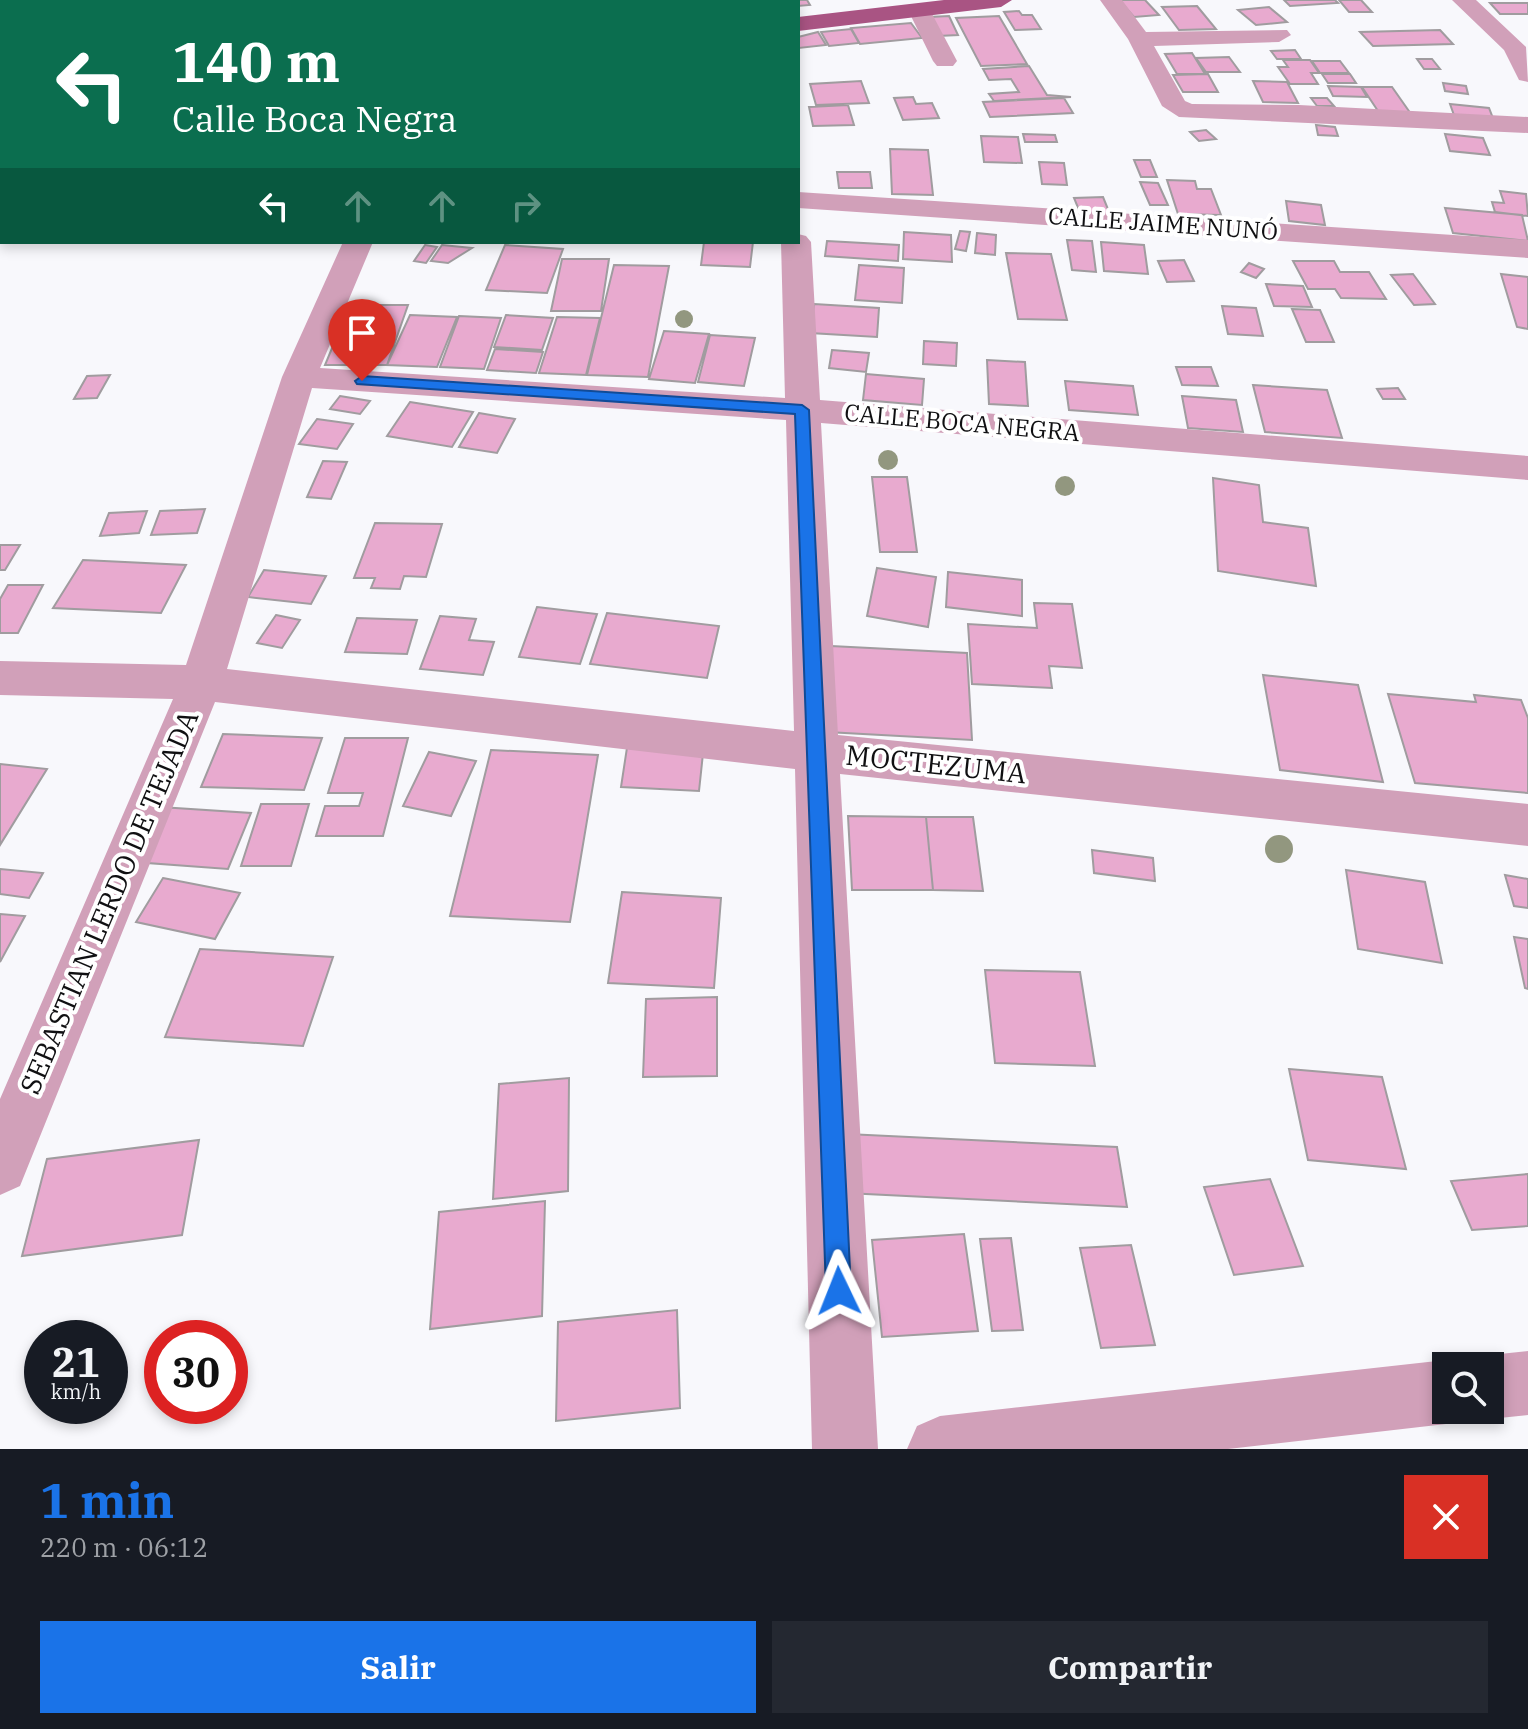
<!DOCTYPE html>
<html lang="es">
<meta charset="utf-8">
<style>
body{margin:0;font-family:"IBM Plex Serif",serif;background:#242831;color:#f1f3f6;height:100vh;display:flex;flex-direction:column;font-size:30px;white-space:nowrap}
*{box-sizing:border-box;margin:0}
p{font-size:26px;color:#9ea1a6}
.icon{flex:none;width:44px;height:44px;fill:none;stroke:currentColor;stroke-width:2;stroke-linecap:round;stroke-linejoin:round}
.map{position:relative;height:1449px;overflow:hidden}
.sheet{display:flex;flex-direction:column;background:#171b24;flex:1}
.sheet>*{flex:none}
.banner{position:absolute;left:0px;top:0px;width:800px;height:244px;box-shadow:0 4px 12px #0003;background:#0b6e4f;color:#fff;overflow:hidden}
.buttons{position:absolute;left:1432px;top:1352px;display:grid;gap:16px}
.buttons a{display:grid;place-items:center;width:72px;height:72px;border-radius:0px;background:#171b24;box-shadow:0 4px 12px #0003;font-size:40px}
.speed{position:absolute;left:24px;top:1320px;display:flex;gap:16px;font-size:40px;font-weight:700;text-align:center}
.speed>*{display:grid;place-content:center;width:104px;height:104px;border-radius:50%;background:#171b24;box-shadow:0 4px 12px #0003;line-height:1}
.speed small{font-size:20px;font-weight:400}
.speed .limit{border:12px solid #d22;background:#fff;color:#111}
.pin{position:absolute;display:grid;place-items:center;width:68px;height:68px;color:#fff;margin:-82px -34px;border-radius:50% 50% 50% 0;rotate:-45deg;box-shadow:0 0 8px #0007}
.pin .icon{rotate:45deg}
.me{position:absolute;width:88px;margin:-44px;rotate:358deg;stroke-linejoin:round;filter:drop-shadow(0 0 6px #0008)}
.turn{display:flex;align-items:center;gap:28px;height:168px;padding:0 40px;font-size:36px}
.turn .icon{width:104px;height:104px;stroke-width:2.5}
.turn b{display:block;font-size:56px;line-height:68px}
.lanes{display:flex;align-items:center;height:76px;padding:0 40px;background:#0003;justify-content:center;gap:40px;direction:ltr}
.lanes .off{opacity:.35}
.round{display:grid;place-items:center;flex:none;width:84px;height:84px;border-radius:0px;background:#242831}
.headline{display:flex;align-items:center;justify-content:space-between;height:136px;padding:0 40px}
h1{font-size:48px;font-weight:700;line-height:60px;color:#1a73e8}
.action{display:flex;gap:16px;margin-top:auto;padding:16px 40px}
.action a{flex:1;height:92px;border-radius:0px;background:#1a73e8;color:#fff;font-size:32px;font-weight:700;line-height:92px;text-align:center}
.action a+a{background:#242831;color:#f1f3f6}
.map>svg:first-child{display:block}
</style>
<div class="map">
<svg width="1528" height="1449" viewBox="0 0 1528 1449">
<rect width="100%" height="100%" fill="#f8f8fc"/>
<path fill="#e8aacf" stroke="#a09c9f" stroke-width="2" d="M752 0H807L810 5 798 6V2Z
M1119 0H1145L1159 15 1134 17Z
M1284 0H1335L1338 3 1290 6Z
M1339 0H1361L1372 12H1349Z
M1490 3H1528V14H1500Z
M1197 6 1216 29 1179 30 1162 7Z
M1269 7 1287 22 1256 25 1238 10Z
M1019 11 1022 15H1032L1041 29 1015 30 1004 12Z
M949 16 958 35 938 36 929 17Z
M999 16 1027 64 981 66 956 18Z
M911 23 922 38 860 44 851 28Z
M851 29 859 43 829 46 821 32Z
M1440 30 1453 44 1373 46 1360 32Z
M818 32 826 45 799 48 798 37Z
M1295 50 1301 59H1277L1271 51Z
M1192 53 1205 74H1177L1165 54Z
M1229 57 1240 72H1206L1196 58Z
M1417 59H1432L1440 69H1424Z
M1283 60H1310L1319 73H1311L1318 84H1290L1278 67H1288Z
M1312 61H1340L1349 73H1320Z
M1029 66 1047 95 1071 97 994 101 989 94 1019 92 1011 79 989 80 983 69Z
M1208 74 1218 92H1183L1173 75Z
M1322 74H1350L1356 83H1328Z
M861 81 869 103 816 105 810 84Z
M1253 81 1287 82 1298 103 1263 102Z
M1443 83 1466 86 1468 94 1445 91Z
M1328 86 1361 87 1367 97 1333 96Z
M1362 87H1392L1411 114H1380Z
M913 97 916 104 932 103 939 118 903 120 894 98Z
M1064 98 1073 113 990 117 983 102Z
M1311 98H1327L1334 106H1317Z
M1450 104 1489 108 1494 121 1455 118Z
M848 105 854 125 813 126 809 107Z
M1316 125 1335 127 1338 136 1318 135Z
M1206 130 1216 139 1199 141 1190 132Z
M1023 134 1055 135 1057 142H1025Z
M1445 134 1483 138 1490 155 1450 151Z
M981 136 1018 137 1022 163 984 162Z
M890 149 928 150 933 195 892 194Z
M1134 160H1150L1157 177H1141Z
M1039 162 1064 163 1067 185 1042 184Z
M837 172H870L872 188H839Z
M1167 180 1195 181 1197 189H1211L1221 215 1178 214Z
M1140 182 1158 183 1168 205H1150Z
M1500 191 1526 194 1528 216 1495 212 1492 202 1504 203Z
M1103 197 1110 214 1081 215 1074 198Z
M1286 201 1321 205 1325 225 1289 221Z
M1445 208 1522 215 1528 241 1453 233Z
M960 231 970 232 966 251 955 249Z
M904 232 951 235 952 262 903 259Z
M977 233 996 235 995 255 975 253Z
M1067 240 1092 241 1096 272 1072 270Z
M827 241 899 245 898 261 825 256Z
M704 242H753L750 267 701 265Z
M1101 242 1144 245 1148 274 1104 271Z
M425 245 437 247 426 263 414 261Z
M442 245 472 248 448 263 431 261Z
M505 245 563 249 547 293 486 290Z
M1006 253 1051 254 1067 320 1018 319Z
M562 259H609L601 311H551Z
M1184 260 1194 281 1167 282 1158 261Z
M1293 261H1334L1340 272H1369L1386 299 1341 298 1335 289H1308Z
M1249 263 1264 269 1256 278 1241 272Z
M614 265 669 266 648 377 587 375Z
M859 265 904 268 902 303 855 300Z
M1413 274 1435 304 1414 305 1391 275Z
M1501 274 1528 277V329L1517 327Z
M1266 284 1303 286 1312 307 1274 306Z
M814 304 879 308 877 337 810 333Z
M350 305H408L387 365H325Z
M1222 306 1256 308 1263 336 1228 334Z
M1292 309 1320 310 1334 342H1306Z
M410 315 457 317 437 367 387 365Z
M506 315 553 318 542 350 494 347Z
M459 316 501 318 484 369 440 367Z
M557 317 600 318 586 375 539 373Z
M664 331 709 334 695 383 649 379Z
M710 335 755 338 744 386 698 382Z
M924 341 957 343 956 366 923 364Z
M495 349 543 352 536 373 487 370Z
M832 350 869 353 866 372 829 368Z
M987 360 1025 362 1028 406 989 404Z
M1176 367H1211L1218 386 1182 385Z
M866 374 924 379 922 405 863 400Z
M110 375 97 398 74 399 87 376Z
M1065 381 1133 386 1138 415 1069 410Z
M1253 385 1327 390 1342 438 1265 432Z
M1398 388 1405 399H1383L1377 389Z
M340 396 370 401 360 414 330 409Z
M1182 396 1236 400 1243 432 1188 428Z
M410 402 473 412 452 447 387 436Z
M479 413 515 419 497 453 459 447Z
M317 419 353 424 337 449 299 444Z
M323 461 347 462 331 499 307 497Z
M872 477H907L917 552H880Z
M1213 478 1259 485 1263 522 1308 528 1316 586 1218 571Z
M205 509 197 533 151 535 160 511Z
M147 511 139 533 100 536 109 513Z
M375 523 442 524 426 577 404 576 400 589 371 588 375 578H354Z
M0 545H20L5 570H0Z
M83 560 186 565 161 613 53 608Z
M877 568 936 577 928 627 867 616Z
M264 570 326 576 311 604 248 597Z
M948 572 1022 580V616L946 607Z
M8 585H43L18 633H0V599Z
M1034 603 1072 604 1082 668 1049 666 1052 688 972 684 968 624 1037 628Z
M537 607 597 614 580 664 519 657Z
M607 613 719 626 707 678 590 664Z
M276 615 300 620 282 648 257 643Z
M440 616 476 619 469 640 494 642 483 675 420 669Z
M357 618 417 620 407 654 345 652Z
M831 646 967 653 972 740 827 732Z
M1263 675 1358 685 1383 782 1280 770Z
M1388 694 1476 702 1474 695 1521 700 1528 718V793L1415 783Z
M223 734 322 738 304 790 201 787Z
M345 738H408L383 836H316L325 806H359L363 793H328Z
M628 741 704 744 699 791 621 787Z
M491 750 598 755 570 922 450 916Z
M429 752 476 761 451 816 403 806Z
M0 764 47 769 0 845Z
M261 804H309L291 866H241Z
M160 807 251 813 228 869 134 862Z
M848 816 926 817 933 890H852Z
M926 817H973L983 891 933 890Z
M1092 850 1153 858 1155 881 1094 873Z
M0 869 43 873 29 898 0 894Z
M1346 870 1425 882 1442 963 1358 949Z
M1505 875 1528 879V908L1514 906Z
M163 878 240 893 215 939 136 922Z
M622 892 721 898 714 988 608 983Z
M0 914 25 916 0 962Z
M1514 937 1528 939V989L1525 988Z
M200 949 333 957 303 1046 165 1037Z
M985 970 1080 972 1095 1066 995 1063Z
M717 997V1076L643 1077 646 999Z
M1289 1069 1382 1077 1406 1169 1308 1160Z
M569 1078 568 1191 493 1199 499 1084Z
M847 1134 1117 1147 1127 1207 846 1193Z
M199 1140 182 1235 22 1256 47 1159Z
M1528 1174V1226L1472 1230 1451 1181Z
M1270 1179 1303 1266 1234 1275 1204 1187Z
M545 1201 542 1316 430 1329 439 1212Z
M964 1234 978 1331 882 1337 872 1240Z
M1011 1238 1023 1330 992 1331 980 1239Z
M1131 1245 1155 1345 1101 1348 1080 1248Z
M677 1310 680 1408 556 1421 558 1322Z"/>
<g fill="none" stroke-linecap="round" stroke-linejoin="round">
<path fill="#d1a0b9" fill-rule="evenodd" d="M0 0H96L97 2H2V7Z
M245 0H268L244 2Z
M1100 0H1122L1146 32 1287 30 1291 35 1279 42 1154 46 1185 101 1192 104 1299 105 1528 117V133L1179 117 1162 106 1128 39Z
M1452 0H1476L1526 47 1528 82 1519 80 1504 50Z
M919 3 930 10 957 61 953 66H937L933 61 908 10Z
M798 192 1528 240V258L798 208Z
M798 234 806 236 811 242 820 400 1528 456V480L821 423 838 735 1528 804V846L840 774 878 1449H812L795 769 215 702 20 1186 0 1195V1099L173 699 0 695V661L186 665 282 377 343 242H373L320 368 785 398 781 242H798ZM312 388 786 420 794 731 227 669Z
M1528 1351V1415L1490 1419 1470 1411 1446 1424 1228 1449H907L917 1426 940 1416 1446 1360 1461 1366H1446V1410H1490V1366L1467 1364 1490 1355Z"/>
<path fill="#a95483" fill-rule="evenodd" d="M944 0H1012L1001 7 798 31V17Z
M0 109H2V125H0Z"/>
</g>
<g fill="#92977f">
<circle cx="684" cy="319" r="9"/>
<circle cx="888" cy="460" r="10"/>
<circle cx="1065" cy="486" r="10"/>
<circle cx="1279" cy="849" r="14"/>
</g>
<path fill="#1a73e8" stroke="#114b97" stroke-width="2" d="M362 376 802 405 809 410 851 1291 848 1300 839 1303 830 1300 826 1291 795 414 357 384 355 381Z"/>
<g text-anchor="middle" stroke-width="8" stroke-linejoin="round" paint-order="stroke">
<g font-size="24" fill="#101012" stroke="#fff">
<text transform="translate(1163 224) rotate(4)" y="8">CALLE JAIME NUNÓ</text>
<text transform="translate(962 423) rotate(5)" y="8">CALLE BOCA NEGRA</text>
</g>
<g font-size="28" fill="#101012" stroke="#fff">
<text transform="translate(936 764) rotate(6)" y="10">MOCTEZUMA</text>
<text transform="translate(109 902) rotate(-67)" y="10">SEBASTIAN LERDO DE TEJADA</text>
</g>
</g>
</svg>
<div class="buttons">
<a><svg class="icon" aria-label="search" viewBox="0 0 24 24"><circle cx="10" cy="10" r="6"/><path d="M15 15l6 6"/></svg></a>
</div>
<div class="speed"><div>21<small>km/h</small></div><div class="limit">30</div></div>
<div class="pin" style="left:362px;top:381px;background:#d93025"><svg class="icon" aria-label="arrive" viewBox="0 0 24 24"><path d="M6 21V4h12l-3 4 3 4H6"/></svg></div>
<svg class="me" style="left:839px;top:1291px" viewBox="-20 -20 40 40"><path d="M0-17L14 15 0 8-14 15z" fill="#1a73e8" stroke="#fff" stroke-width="4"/></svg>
<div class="banner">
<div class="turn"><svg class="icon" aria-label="left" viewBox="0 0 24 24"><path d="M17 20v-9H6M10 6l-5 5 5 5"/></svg><div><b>140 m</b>Calle Boca Negra</div></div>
<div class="lanes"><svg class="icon" aria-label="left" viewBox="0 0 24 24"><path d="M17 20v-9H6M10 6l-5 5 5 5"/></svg><svg class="icon off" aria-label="ahead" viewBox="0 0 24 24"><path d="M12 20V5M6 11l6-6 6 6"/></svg><svg class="icon off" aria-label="ahead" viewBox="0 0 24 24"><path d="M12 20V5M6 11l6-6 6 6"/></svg><svg class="icon off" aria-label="right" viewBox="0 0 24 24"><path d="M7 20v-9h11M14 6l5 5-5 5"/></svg></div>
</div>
</div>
<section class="sheet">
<div class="headline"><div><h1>1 min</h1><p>220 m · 06:12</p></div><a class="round" style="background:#d93025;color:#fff"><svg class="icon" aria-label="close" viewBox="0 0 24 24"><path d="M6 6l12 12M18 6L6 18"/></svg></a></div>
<div class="action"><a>Salir</a><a>Compartir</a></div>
</section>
